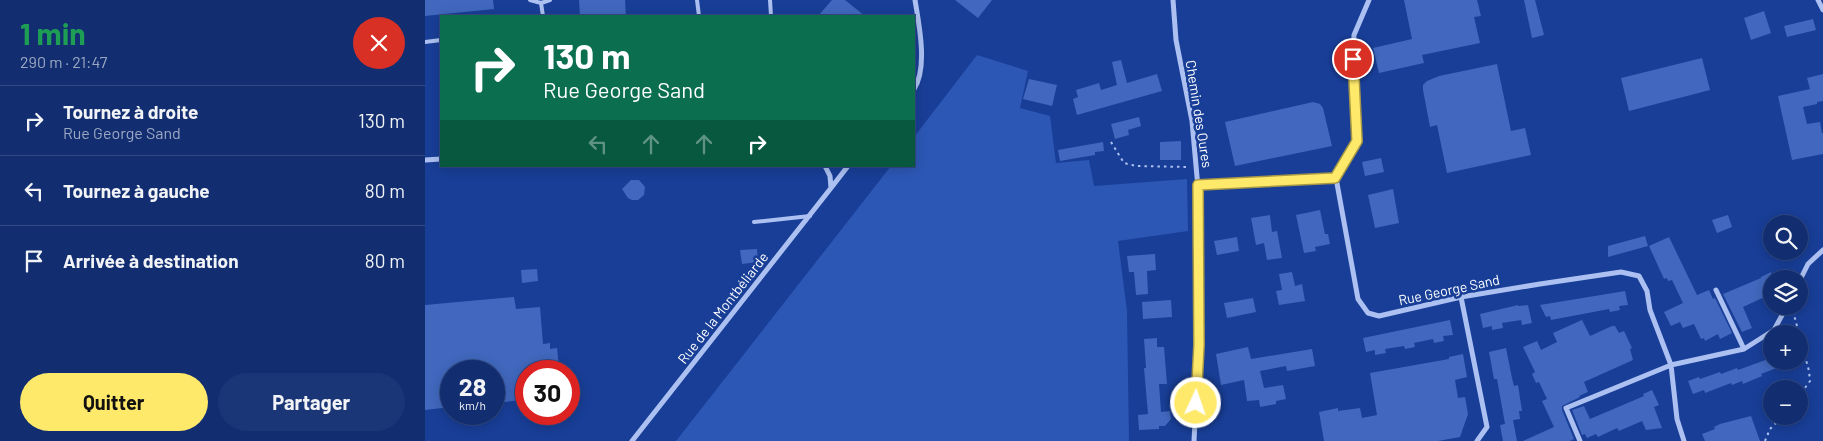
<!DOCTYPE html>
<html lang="fr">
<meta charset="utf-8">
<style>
body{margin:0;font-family:Barlow,sans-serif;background:#1b3676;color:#f1f3f6;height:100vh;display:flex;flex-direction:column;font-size:19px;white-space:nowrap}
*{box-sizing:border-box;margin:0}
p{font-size:16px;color:#9ca8c3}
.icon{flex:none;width:28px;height:28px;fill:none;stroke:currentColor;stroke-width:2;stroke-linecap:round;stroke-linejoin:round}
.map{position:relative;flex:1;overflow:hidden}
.drawer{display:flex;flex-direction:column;background:#122e71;width:425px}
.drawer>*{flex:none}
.top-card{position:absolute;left:15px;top:15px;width:475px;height:152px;border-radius:0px;box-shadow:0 2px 12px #0003,0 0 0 1px #314a84;background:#0b6e4f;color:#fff;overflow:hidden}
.tools{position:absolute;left:1338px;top:215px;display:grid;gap:10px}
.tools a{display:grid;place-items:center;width:45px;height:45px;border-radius:50%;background:#122e71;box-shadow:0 2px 12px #0003,0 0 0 1px #314a84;font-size:25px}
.speed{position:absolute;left:15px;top:360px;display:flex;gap:10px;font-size:25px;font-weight:700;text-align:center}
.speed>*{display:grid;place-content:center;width:65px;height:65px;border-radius:50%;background:#122e71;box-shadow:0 2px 12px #0003,0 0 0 1px #314a84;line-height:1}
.speed small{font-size:12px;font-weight:400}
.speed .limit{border:8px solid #d22;background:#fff;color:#111}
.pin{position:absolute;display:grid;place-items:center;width:42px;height:42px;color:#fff;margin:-21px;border:2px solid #fff;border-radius:50%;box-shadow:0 1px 5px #0007}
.me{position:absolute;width:55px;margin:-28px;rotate:3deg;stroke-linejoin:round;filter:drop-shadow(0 0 4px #0008)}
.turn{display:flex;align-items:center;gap:18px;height:105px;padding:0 20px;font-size:22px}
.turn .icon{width:65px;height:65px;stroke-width:2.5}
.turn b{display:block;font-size:35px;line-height:42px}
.lanes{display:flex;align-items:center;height:48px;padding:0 20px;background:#0003;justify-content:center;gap:25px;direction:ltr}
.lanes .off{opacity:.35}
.round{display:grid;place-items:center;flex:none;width:52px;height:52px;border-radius:26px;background:#1b3676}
.overview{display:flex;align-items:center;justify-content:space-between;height:85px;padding:0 20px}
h1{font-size:30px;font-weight:700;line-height:38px;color:#1e9e55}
.action{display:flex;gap:10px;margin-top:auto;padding:10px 20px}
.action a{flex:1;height:58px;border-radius:30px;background:#ffe96b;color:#111;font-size:20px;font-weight:700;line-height:58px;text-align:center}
.action a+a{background:#1b3676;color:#f1f3f6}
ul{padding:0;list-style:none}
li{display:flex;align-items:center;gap:15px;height:70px;padding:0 20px;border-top:1px solid #314a84}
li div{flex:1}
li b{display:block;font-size:19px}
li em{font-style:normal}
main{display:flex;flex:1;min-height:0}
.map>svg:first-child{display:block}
</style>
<main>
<section class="drawer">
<div class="overview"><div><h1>1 min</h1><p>290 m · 21:47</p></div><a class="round" style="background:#d93025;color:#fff"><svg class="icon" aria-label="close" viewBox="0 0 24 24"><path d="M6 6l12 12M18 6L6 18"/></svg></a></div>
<ul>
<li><svg class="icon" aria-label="right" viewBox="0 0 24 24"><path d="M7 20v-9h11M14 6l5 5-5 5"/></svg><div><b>Tournez à droite</b><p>Rue George Sand</p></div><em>130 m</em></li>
<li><svg class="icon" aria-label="left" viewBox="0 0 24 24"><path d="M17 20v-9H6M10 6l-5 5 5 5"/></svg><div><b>Tournez à gauche</b></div><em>80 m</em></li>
<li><svg class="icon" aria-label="arrive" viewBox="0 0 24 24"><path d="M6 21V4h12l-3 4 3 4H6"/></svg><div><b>Arrivée à destination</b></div><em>80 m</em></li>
</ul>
<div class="action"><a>Quitter</a><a>Partager</a></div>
</section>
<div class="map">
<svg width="1398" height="441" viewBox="0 0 1398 441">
<rect width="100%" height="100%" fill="#183e97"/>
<path fill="#2c57b5" d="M552 55 603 71 595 108 625 116 631 163 664 160 669 186 762 179 763 231 693 241 702 311 704 441H251L466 166H489V137Z"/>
<path fill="#4168be" d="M0 0H68L69 9 0 16Z
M154 0H200L201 16H155Z
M407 0H420L440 16H393Z
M530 0H567L553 18Z
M979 0H1052L1056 16 1049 17 1055 43 997 55 999 63 954 73 948 48 987 39Z
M1099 0H1110L1119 35 1107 38Z
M1339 11 1346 33 1326 40 1319 18Z
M1388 19 1391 30 1362 37 1359 26Z
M1277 58 1285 90 1204 111 1196 78Z
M696 60 702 83 732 74 737 91 652 115 648 99 653 97 651 90 674 83 676 90 692 85 687 62Z
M1072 64 1086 131 1100 128 1106 155 1022 173 1012 125 1005 127 998 90V85L1002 81 1014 76Z
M1398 74V101L1392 102V104L1378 107 1382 124 1395 122 1397 133H1398V154L1367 160 1353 96 1385 89 1382 78Z
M604 79 632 85 627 106 598 99Z
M888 102 895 104 898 108 907 146 810 166 800 122Z
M714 117 716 126 703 130 704 135 690 139 686 124Z
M756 141V160H735V142Z
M678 142 679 151 670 152V155L635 161 633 150Z
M956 158 959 172 940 176 937 162Z
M206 180H214L220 187 219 195 213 200H207L203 198 197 189Z
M968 189 974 223 950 228 943 195Z
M895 210 900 234H903L905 244 890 247 891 251 879 253 871 215Z
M845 215 847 232 852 231 857 258 842 260 839 243 831 245 826 218Z
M1303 215 1307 227 1292 233 1287 220Z
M1220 236 1223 246 1183 257V246Z
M812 237 814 251 792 255 789 241Z
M1244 237 1272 295 1284 290 1288 299 1290 298 1307 333 1295 339 1293 334 1280 341 1279 338 1276 339 1269 324 1258 328 1255 322 1246 326 1239 312 1258 303 1247 280 1243 281 1242 278 1239 279 1224 246Z
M332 249 333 262 317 264 315 250Z
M730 254 731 270 722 271 723 294 711 295 709 272H704L702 256Z
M112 269 113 281 97 283 96 270Z
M867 272 870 286 877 284 880 301 854 305 851 291 857 290 854 274Z
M1346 272V294L1318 307 1327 328 1317 332 1298 294 1336 278V277Z
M1200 291 1203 305 1194 306 1195 310 1185 312 1184 309 1126 320 1125 316 1121 317 1115 305Z
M89 297 91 309 115 307 118 344 125 343V349L132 348 134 367 104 369V371H101V388H98L99 400 69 403V371H26V407L0 410V305Z
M828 298 831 312 802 318 799 303Z
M746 300 747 317 718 319 717 302Z
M1093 305V306L1103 305 1107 323 1097 325 1096 320 1077 323 1078 328 1067 330V326L1058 328 1055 314Z
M1025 320 1028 335 1018 336 1019 341 1009 343 1008 339 989 343 990 347 980 349 979 346 960 349 961 353 950 355V350L941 352 938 338Z
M1157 320 1165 336 1187 326H1190L1194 333 1199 331 1207 348 1205 349 1208 360 1159 382 1163 392 1154 396 1155 397 1137 406V410L1149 439 1145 441H1098L1129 427 1117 401 1122 399 1114 382 1111 383 1107 374 1110 372 1098 347 1112 341 1116 350 1132 342 1128 333Z
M732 338V347H739L742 384H734L736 412 745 411 746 419 740 426H734V429L714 430 713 415 723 414 719 368H721L719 339Z
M823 347 826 359 887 349 890 366 862 371 861 366 835 371 839 388 858 385 861 399 851 401V404L835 407 834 400 822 401 819 380 796 385 791 354Z
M1081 348 1087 378 1089 386 1093 385 1097 411H1094L1095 419 1088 420 1092 441H1078L1075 425 1080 424 1072 379H1069L1064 352Z
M1038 354 1042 377 1030 380 1033 398 1040 397 1043 414 1035 437 1013 441H899L894 412 913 408V411L935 408 937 418 952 415 945 373 1024 359V357Z
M1346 358V361L1367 362 1336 374 1337 376 1318 384 1317 381 1307 385 1306 383 1280 393 1279 390 1268 394 1263 381 1274 377 1275 379 1295 372 1296 374 1312 368 1313 370Z
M1227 390 1234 405 1229 407 1237 428 1221 430 1217 421 1194 431 1192 428 1173 437 1171 434 1162 438 1160 434 1157 435 1147 410 1159 406 1165 419 1219 396 1218 394Z
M1326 416 1335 441H1280L1277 434 1290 429 1289 427 1295 424Z"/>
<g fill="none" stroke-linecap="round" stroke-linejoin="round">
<path stroke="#acc1f1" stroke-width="2" stroke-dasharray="2.5 4" stroke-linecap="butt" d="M686 142 699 163 711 166 764 167
M1368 311 1384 371 1385 381 1374 396
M1340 441 1345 429 1358 416"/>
<path stroke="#acc1f1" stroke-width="4" d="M105 0 116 3 125 0
M272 0 274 16
M345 0 346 16
M116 3 118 16
M0 42 16 40
M329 222 385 216"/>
<path stroke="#acc1f1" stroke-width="5" d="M748 0 751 40 767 121 774 199V345L769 441
M1393 0 1398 10
M489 89C503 68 494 24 490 0
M0 160 16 159
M400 166 405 176 406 188 423 166
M911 178 932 141 928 59 929 35 944 0
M773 185 911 178 933 299 943 313 954 316 1036 297 1115 284 1196 272 1214 276 1222 291 1225 310 1246 365 1252 419 1259 441
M1374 282 1383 264 1398 250
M1291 290 1319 349
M1036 297 1062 427 1052 441
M207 441 406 188
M1155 441 1141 408 1246 365 1319 349 1349 330 1362 306"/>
</g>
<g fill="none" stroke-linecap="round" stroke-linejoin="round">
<defs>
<path id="route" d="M771 403 774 345 773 185 910 178 932 141 928 59"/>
</defs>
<use href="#route" stroke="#a69746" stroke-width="12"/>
<use href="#route" stroke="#ffe96b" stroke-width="9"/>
</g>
<g text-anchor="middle" stroke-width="5" stroke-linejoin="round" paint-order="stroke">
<g font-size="14" fill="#fff" stroke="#183e97">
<text transform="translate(774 114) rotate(81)" y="5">Chemin des Oures</text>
<text transform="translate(1024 290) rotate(-12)" y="5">Rue George Sand</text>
<text transform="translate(298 308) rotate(-52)" y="5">Rue de la Montbéliarde</text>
</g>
</g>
</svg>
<div class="tools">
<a><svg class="icon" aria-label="search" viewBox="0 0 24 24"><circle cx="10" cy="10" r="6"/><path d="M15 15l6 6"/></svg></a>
<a><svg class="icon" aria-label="layers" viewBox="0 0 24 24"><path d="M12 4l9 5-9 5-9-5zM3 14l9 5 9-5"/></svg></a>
<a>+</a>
<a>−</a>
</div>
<div class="speed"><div>28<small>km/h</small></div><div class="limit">30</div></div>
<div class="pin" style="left:928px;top:59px;background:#d93025"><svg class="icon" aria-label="arrive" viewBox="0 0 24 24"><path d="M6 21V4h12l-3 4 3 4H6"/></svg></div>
<svg class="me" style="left:771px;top:403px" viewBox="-20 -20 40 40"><circle r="17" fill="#ffe96b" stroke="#fff" stroke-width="3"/><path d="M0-11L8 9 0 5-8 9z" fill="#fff"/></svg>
<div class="top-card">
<div class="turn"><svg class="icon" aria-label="right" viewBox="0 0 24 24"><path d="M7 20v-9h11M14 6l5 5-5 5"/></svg><div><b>130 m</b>Rue George Sand</div></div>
<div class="lanes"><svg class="icon off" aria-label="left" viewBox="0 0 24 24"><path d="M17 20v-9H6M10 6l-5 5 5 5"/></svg><svg class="icon off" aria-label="ahead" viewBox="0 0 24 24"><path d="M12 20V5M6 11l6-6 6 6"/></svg><svg class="icon off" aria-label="ahead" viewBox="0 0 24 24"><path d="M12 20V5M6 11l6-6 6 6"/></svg><svg class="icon" aria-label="right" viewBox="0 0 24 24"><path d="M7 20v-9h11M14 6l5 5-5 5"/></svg></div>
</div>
</div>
</main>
